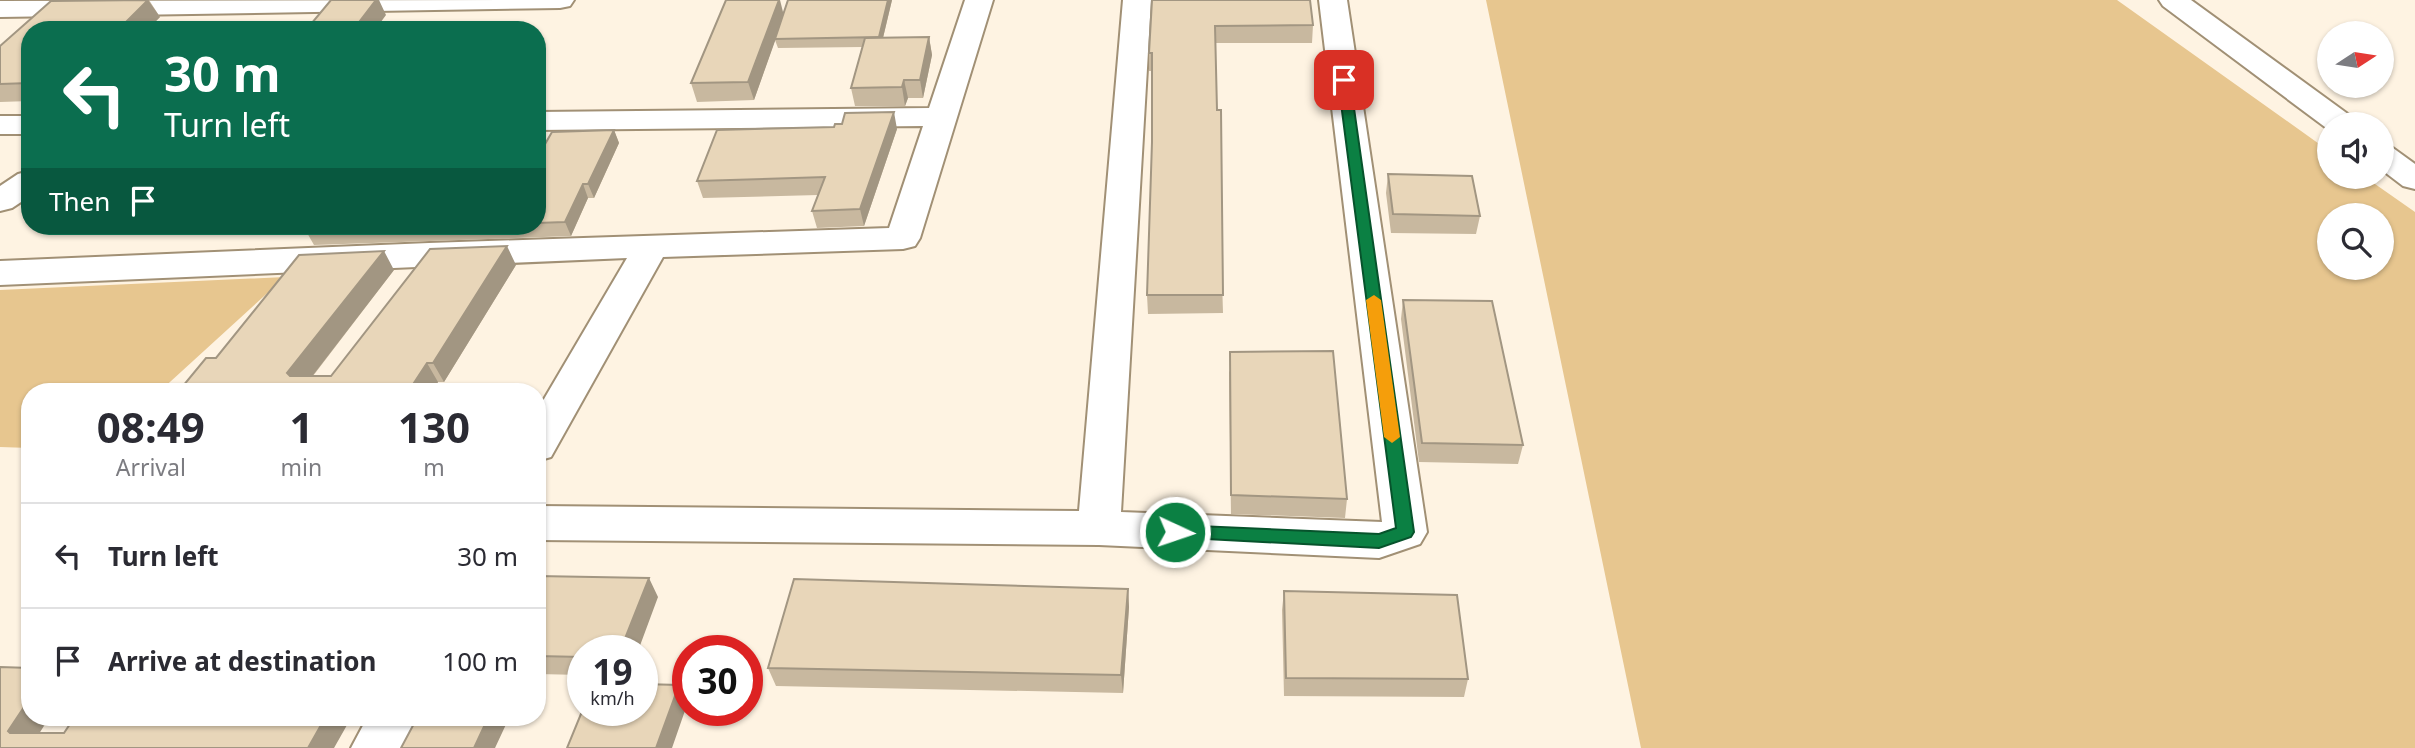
<!DOCTYPE html>
<style>
body{margin:0;font-family:"Noto Sans",sans-serif;background:#f2f2f3;color:#2b2b33;height:100vh;display:flex;flex-direction:column;font-size:26px;white-space:nowrap}
*{box-sizing:border-box;margin:0}
p{font-size:23px;color:#7c7c81}
.icon{flex:none;width:38px;height:38px;fill:none;stroke:currentColor;stroke-width:2;stroke-linecap:round;stroke-linejoin:round}
.map{position:relative;flex:1;overflow:hidden}
.side{position:absolute;left:21px;top:383px;width:525px;height:343px;display:flex;flex-direction:column;background:#fff;border-radius:28px;box-shadow:0 2px 5px #0004}
.side>*{flex:none}
.banner{position:absolute;left:21px;top:21px;width:525px;height:214px;border-radius:28px;box-shadow:0 2px 5px #0004;background:#0b6e4f;color:#fff;overflow:hidden}
.needle{width:46px;rotate:78deg}
.tools{position:absolute;left:2317px;top:21px;display:grid;gap:14px}
.tools a{display:grid;place-items:center;width:77px;height:77px;border-radius:50%;background:#fff;box-shadow:0 2px 5px #0004;font-size:35px}
.speed{position:absolute;left:567px;top:635px;display:flex;gap:14px;font-size:35px;font-weight:700;text-align:center}
.speed>*{display:grid;place-content:center;width:91px;height:91px;border-radius:50%;background:#fff;box-shadow:0 2px 5px #0004;line-height:1}
.speed small{font-size:18px;font-weight:400}
.speed .limit{border:10px solid #d22;background:#fff;color:#111}
.pin{position:absolute;display:grid;place-items:center;width:60px;height:60px;color:#fff;margin:-30px;border-radius:14px;box-shadow:0 4px 10px #0006}
.me{position:absolute;width:77px;margin:-38px;rotate:93deg;stroke-linejoin:round;filter:drop-shadow(0 0 5px #0008)}
.turn{display:flex;align-items:center;gap:24px;height:147px;padding:0 28px;font-size:32px}
.turn .icon{width:91px;height:91px;stroke-width:2.5}
.turn b{display:block;font-size:49px;line-height:60px}
.then{display:flex;align-items:center;height:66px;padding:0 28px;background:#0003;gap:14px;font-size:26px}
.eta{display:flex;justify-content:space-evenly;align-items:center;height:119px;text-align:center}
.eta b{font-size:42px;font-weight:700;line-height:49px}
ul{padding:0;list-style:none}
li{display:flex;align-items:center;gap:21px;height:105px;padding:0 28px;border-top:2px solid #e1e1e2}
li div{flex:1}
li b{display:block;font-size:26px}
li em{font-style:normal}
.map>svg:first-child{display:block}
</style>
<div class="map">
<svg width="2415" height="748" viewBox="0 0 2415 748">
<rect width="100%" height="100%" fill="#fef3e2"/>
<path fill="#e7c68f" fill-rule="evenodd" d="M1486 0H2117L2329 151V177H2365L2415 212V748H1641ZM2329 215H2382V268H2329Z
M285 277 159 392H30V448L0 447V290Z"/>
<g fill="none" stroke-linecap="round" stroke-linejoin="round">
<defs>
<path id="street" d="M574 0 570 6 560 8 0 17V1Z
M965 0H993L920 238 915 246 903 249 663 257 551 457 537 461V411L627 258 0 285V261L429 243 889 228 923 126 537 130V112L929 108Z
M1123 0H1151L1121 512 1382 522 1319 0H1347L1427 532 1420 544 1379 558 1099 545 537 540V506L1079 511Z
M0 116H30V134H0Z
M30 171V196L12 208 0 211V186L18 174Z
M367 718H416L402 748H351Z"/>
<path id="secondary" d="M2159 0H2191L2352 117 2357 124H2329V130L2163 6Z
M2382 145 2393 148 2415 164V189L2403 186 2382 170Z"/>
</defs>
<use href="#street" stroke="#a19075" stroke-width="4"/>
<use href="#secondary" stroke="#a19075" stroke-width="4"/>
<use href="#street" fill="#fff" fill-rule="evenodd"/>
<use href="#secondary" fill="#fff" fill-rule="evenodd"/>
</g>
<path fill="#c8b89f" d="M149 0 160 17 147 30H30V101L0 102V46L51 1Z
M788 0H892L883 38 929 37 932 55 923 98H908L905 106H855L851 88 862 47 778 48 775 40 754 100 697 102 691 83 784 14Z
M1152 0 1313 25 1312 43H1215L1223 313 1148 314 1147 295 1152 142V71H1149V53Z
M897 129 864 226 817 228 812 211 818 195 703 198 697 181Z
M614 130 619 143 594 198H588L571 236 314 245 306 231 310 226H537V158Z
M1388 174 1480 216 1476 234 1391 233 1386 193Z
M516 265 444 382H438L432 392H178L216 358 394 270 313 376H331Z
M1403 300 1523 445 1518 464 1419 462 1401 319Z
M1229 371 1347 499 1345 518 1231 514Z
M537 576 658 597 583 651V675L537 674Z
M1128 589 1129 607 1123 693 776 686 768 668Z
M1284 591 1468 679 1464 697 1284 696 1282 610Z"/>
<path fill="#a29682" d="M148 0 160 17 147 30H118Z
M376 0H379L386 15 375 30H353Z
M779 0H780L784 16 754 100 748 82Z
M888 0H892L881 46 879 37Z
M929 37 932 55 923 98 920 80Z
M904 80 908 98 905 106 902 87Z
M894 112 897 129 864 226 860 209Z
M614 130 619 143 594 198 588 184Z
M583 184 588 198 571 236 565 222Z
M507 246 516 265 444 382 433 363Z
M384 251 394 270 300 392 287 373Z
M427 363 438 382 432 392H408Z
M649 578 658 597 638 651H620Z
M1128 589 1129 607 1123 693 1121 675Z
M679 685 688 702 672 748H656Z
M29 698 30 718H49L30 748 8 731Z
M325 718H351L334 748H308Z
M488 718H509L495 748H474Z"/>
<path fill="#e8d6b9" stroke="#a29682" stroke-width="2" d="M148 0 118 30H30V83L0 84V46L51 1Z
M331 0H376L353 30H306Z
M726 0H779L748 82 691 83Z
M788 0H888L879 37 775 39Z
M1152 0H1310L1313 25 1215 26 1217 110H1221L1223 295H1147L1152 142V53H1149Z
M929 37 920 80H904L902 87 851 88 865 38Z
M894 112 860 209 812 211 825 177 697 181 717 130 834 127 835 124H842L845 113Z
M614 130 588 184H583L565 222 537 223V158L552 132Z
M1388 174 1472 176 1480 216 1393 214Z
M310 226H465L306 231Z
M507 246 433 363H427L408 392H178L206 358H216L299 255 384 251 287 373 290 376H331L430 249Z
M1403 300 1492 301 1523 445 1422 443Z
M1333 351 1347 499 1231 495 1230 352Z
M537 576 649 578 620 651H583V657L537 656Z
M794 579 1128 589 1121 675 768 668Z
M1284 591 1457 595 1468 679 1286 678Z
M0 667 30 668V698L8 731 10 733H64L74 718H325L308 748H0Z
M642 684 679 685 656 748H567L583 709V710H642Z
M417 718H488L474 748H401Z"/>
<path fill="#0b8043" stroke="#07532c" stroke-width="2" d="M1344 76 1350 80 1414 532 1411 537 1379 548 1169 537 1166 532 1169 527 1175 525 1379 534 1396 528 1338 80Z"/>
<path fill="#f59e0b" d="M1374 295 1381 300 1400 437 1392 443 1384 437 1366 300Z"/>
</svg>
<div class="tools">
<a><svg class="needle" viewBox="-14 -14 28 28"><path d="M0-13l5 13h-10z" fill="#e53935"/><path d="M0 13l5-13h-10z" fill="#7c7c81"/></svg></a>
<a><svg class="icon" aria-label="sound" viewBox="0 0 24 24"><path d="M4 9h4l5-4v14l-5-4H4zM17 9q2 3 0 6"/></svg></a>
<a><svg class="icon" aria-label="search" viewBox="0 0 24 24"><circle cx="10" cy="10" r="6"/><path d="M15 15l6 6"/></svg></a>
</div>
<div class="speed"><div>19<small>km/h</small></div><div class="limit">30</div></div>
<div class="pin" style="left:1344px;top:80px;background:#d93025"><svg class="icon" aria-label="arrive" viewBox="0 0 24 24"><path d="M6 21V4h12l-3 4 3 4H6"/></svg></div>
<svg class="me" style="left:1175px;top:532px" viewBox="-20 -20 40 40"><circle r="17" fill="#0b8043" stroke="#fff" stroke-width="3"/><path d="M0-11L8 9 0 5-8 9z" fill="#fff"/></svg>
<div class="banner">
<div class="turn"><svg class="icon" aria-label="left" viewBox="0 0 24 24"><path d="M17 20v-9H6M10 6l-5 5 5 5"/></svg><div><b>30 m</b>Turn left</div></div>
<div class="then">Then<svg class="icon" aria-label="arrive" viewBox="0 0 24 24"><path d="M6 21V4h12l-3 4 3 4H6"/></svg></div>
</div>
<section class="side">
<div class="eta">
<div><b>08:49</b><p>Arrival</p></div>
<div><b>1</b><p>min</p></div>
<div><b>130</b><p>m</p></div>
</div>
<ul>
<li><svg class="icon" aria-label="left" viewBox="0 0 24 24"><path d="M17 20v-9H6M10 6l-5 5 5 5"/></svg><div><b>Turn left</b></div><em>30 m</em></li>
<li><svg class="icon" aria-label="arrive" viewBox="0 0 24 24"><path d="M6 21V4h12l-3 4 3 4H6"/></svg><div><b>Arrive at destination</b></div><em>100 m</em></li>
</ul>
</section>
</div>
